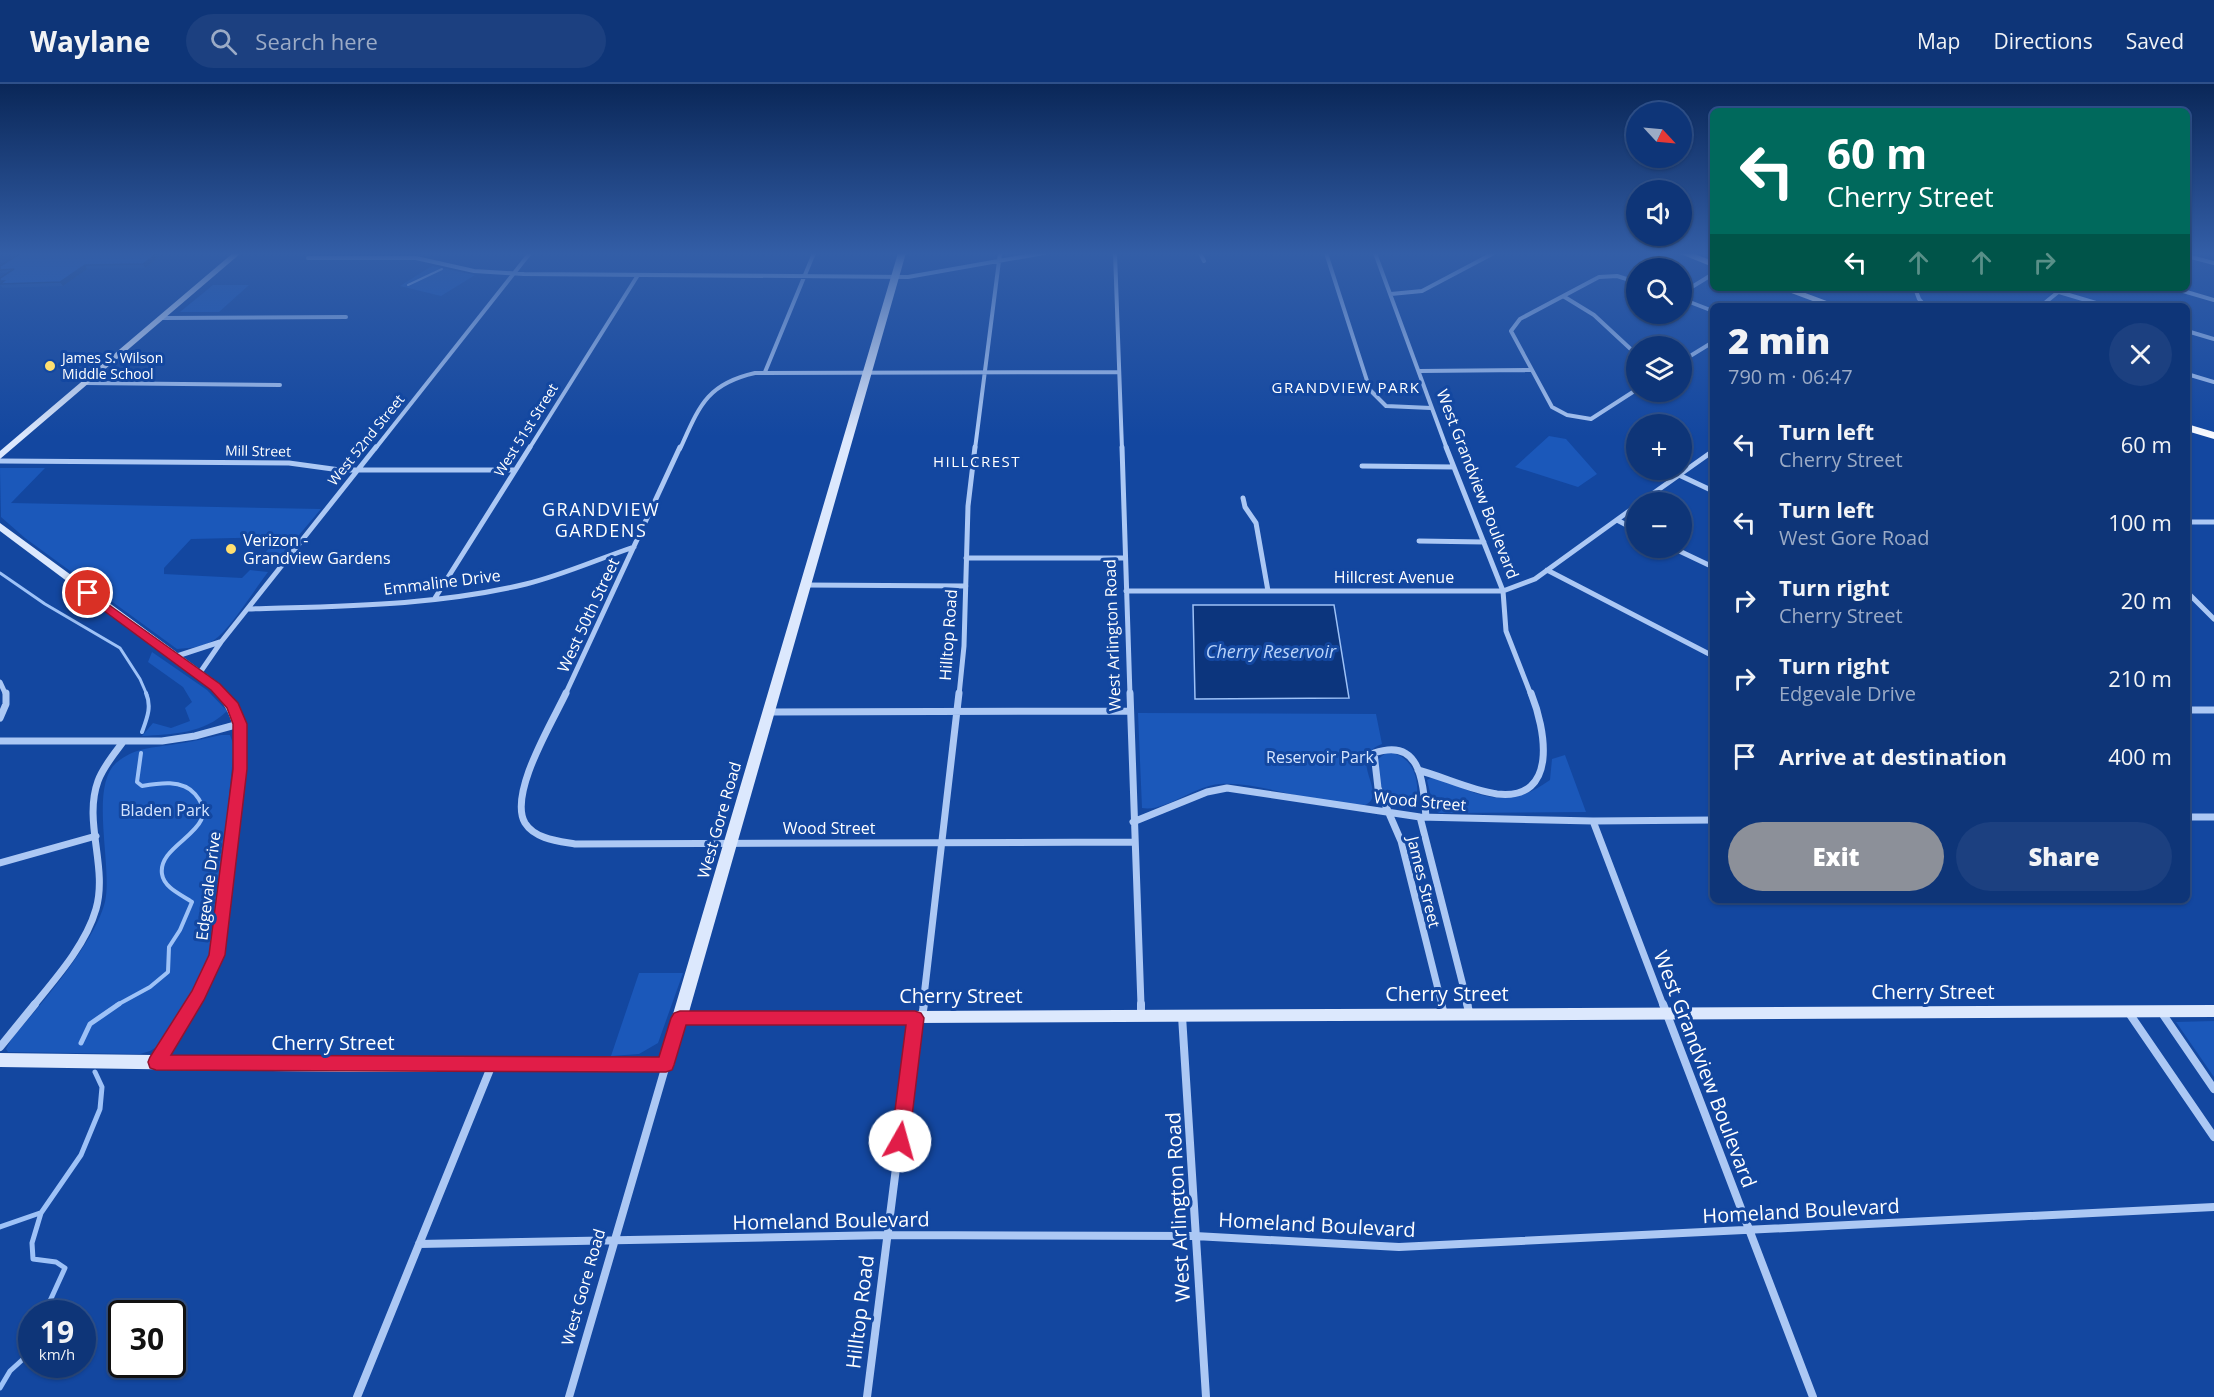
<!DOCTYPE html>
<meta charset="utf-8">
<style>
body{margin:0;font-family:"Open Sans",sans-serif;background:#1c4080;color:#f1f3f6;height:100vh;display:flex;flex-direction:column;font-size:22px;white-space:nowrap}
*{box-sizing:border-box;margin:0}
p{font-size:20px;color:#9babc6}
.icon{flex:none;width:33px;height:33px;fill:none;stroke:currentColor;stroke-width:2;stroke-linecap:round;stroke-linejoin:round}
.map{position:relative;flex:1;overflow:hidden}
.sheet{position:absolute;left:1710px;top:219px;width:480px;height:600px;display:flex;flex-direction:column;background:#0e3578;border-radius:9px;box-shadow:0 2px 4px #0004,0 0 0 2px #2e508a}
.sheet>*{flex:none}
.top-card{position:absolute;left:1710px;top:24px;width:480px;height:183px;border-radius:9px;box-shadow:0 2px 4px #0004,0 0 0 2px #2e508a;background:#00695c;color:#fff;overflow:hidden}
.needle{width:39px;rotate:116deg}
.controls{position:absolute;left:1626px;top:18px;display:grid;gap:12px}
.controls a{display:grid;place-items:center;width:66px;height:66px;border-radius:50%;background:#0e3578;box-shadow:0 2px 4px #0004,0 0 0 2px #2e508a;font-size:30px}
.speed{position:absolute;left:18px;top:1216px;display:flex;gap:12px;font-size:30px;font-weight:700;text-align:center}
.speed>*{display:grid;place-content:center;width:78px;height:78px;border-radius:50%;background:#0e3578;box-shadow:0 2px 4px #0004,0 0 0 2px #2e508a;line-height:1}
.speed small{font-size:15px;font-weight:400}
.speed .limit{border:3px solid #111;border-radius:9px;background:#fff;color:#111}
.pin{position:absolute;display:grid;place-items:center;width:51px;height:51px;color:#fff;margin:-26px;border:3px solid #fff;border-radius:50%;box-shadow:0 2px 6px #0007}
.me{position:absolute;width:66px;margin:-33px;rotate:7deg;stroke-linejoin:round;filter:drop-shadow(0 0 4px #0008)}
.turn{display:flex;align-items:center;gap:21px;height:126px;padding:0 18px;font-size:27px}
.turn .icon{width:78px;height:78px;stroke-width:2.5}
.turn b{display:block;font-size:42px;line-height:51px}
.lanes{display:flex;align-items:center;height:57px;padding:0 18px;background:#0003;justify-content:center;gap:30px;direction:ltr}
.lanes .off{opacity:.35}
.round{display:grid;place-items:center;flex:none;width:63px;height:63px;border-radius:32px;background:#1c4080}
.headline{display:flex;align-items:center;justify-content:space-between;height:102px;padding:0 18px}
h1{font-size:36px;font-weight:800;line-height:45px}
.action{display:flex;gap:12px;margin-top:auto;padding:12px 18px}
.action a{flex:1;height:69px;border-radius:36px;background:#8c9099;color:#fff;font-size:24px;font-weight:800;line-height:69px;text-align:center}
.action a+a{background:#1c4080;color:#f1f3f6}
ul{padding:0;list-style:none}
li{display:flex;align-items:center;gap:18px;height:78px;padding:0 18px}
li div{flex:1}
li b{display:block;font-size:22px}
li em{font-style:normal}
header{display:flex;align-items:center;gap:36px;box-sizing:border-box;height:84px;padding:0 30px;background:#0e3578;border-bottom:2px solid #2e508a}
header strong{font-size:28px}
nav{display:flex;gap:33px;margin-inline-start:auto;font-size:21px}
.search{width:420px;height:54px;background:#1c4080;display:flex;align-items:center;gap:15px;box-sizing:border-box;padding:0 21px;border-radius:33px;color:#9babc6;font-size:22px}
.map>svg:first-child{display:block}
</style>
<header>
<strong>Waylane</strong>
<div class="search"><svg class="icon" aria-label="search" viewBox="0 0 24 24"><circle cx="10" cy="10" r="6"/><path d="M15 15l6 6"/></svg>Search here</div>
<nav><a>Map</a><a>Directions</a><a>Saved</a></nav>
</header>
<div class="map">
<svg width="2214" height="1313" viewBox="0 0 2214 1313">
<rect width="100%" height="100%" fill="#1347a0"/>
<path fill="#1b58ba" d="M432 182 475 191 441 212 400 202Z
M213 201H249L219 228H180Z
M1549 352 1566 355 1597 390 1578 403 1515 383Z
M0 384H45L11 419 321 425 277 477 257 479 278 453 191 455 164 484V490L242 494 250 486 268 488C255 505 233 540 218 553 207 563 192 564 177 565L25 454 1 433Z
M152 568 207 606 227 627C204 650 172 650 142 652L153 639 171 644 190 637 185 624 192 618 183 603 148 578Z
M1138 629 1376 630 1382 660C1344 674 1390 709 1365 721 1350 720 1335 719 1320 716 1287 711 1253 698 1220 700 1193 702 1166 728 1142 724Z
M221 651H230L234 662 214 865 201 896 160 961 150 967 140 970 8 968 6 965 12 954C40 922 95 858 105 818 113 783 89 703 116 679 135 663 153 664 176 660 191 658 206 654 221 651Z
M1387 668C1411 670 1421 694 1416 717 1386 735 1378 698 1377 676Z
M1565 671 1586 728 1439 729 1434 725 1427 696 1431 694C1447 696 1460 704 1475 709 1505 719 1524 714 1550 696L1552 675Z
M639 889H683L658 959 639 970 611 972Z
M2214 937V993L2176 938Z"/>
<path fill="#0c357d" stroke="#9ec2f7" stroke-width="1.5" d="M1193 521H1334L1349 614 1195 615Z"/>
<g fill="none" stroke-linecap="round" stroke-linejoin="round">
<path stroke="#9ec2f7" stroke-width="2" d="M408 201 442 185"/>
<path stroke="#9ec2f7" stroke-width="3" d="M0 489 45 520 120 564 140 595 147 611"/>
<path stroke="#9ec2f7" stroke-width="4" d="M142 648C147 634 152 623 146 609
M117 921 150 903 168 888 169 863 180 846 192 818C182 811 164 804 162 790 157 758 226 746 195 710 182 695 159 699 142 702L137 698 141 669"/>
<path stroke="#9ec2f7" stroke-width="5" d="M81 959 90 940 119 920
M0 1143 40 1129
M44 1230 65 1184 56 1178 33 1175 32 1159 41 1129 81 1071 100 1025 102 1003 95 988
M0 1304 10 1287 32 1267"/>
<path stroke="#acc8f4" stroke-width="4" d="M1115 169 1122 365
M1200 169 1204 177
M1326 169 1370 306 1386 322 1431 324
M1375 169 1447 365
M2187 172 2214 179
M308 174H416L474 187 524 190 908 193 1044 169
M1636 198 1617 192 1599 193 1520 235 1511 247 1552 323 1567 331 1591 335 1636 306
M1915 204 1919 215 1925 222
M2173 204 2214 216
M2059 208 2106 222
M1682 209 1713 190
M1391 210 1422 207 1492 170
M1563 212 1594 231 1636 270
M1682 215 1713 227
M2041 222 2063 204
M162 234 346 233
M2187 247 2214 255
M1682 277 1713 258
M1419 287 1531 286
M765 288 814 169
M2187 290 2214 298
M85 299 280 301
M375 365 530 169
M529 365 638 191
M680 365C699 323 706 300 755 289L1119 288
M975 365 1000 169"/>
<path stroke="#acc8f4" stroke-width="5" d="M1122 363 1130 611
M1446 363 1503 507 1506 547 1531 611
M0 377 289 379 340 386H515
M1362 382 1454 383
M1679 391 1713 407
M1243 414 1245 423 1256 439 1268 507
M1641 418 1713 367
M1617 436 1636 446
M2187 438H2214
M1419 457 1484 458
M1673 464 1713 483
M966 474H1125
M1547 486 1713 572
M805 501 966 502
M1126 507H1503L1535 495 1636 422
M2187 508 2214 535
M435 514 530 363
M248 525C341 522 435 522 526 500 563 491 598 475 634 463
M174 573 220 558
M199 590 221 558 376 363
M0 598 6 611
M565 611 680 363
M959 611 964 562 968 422 975 363"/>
<path stroke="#acc8f4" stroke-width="7" d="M566 609C553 637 508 710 525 739 535 755 558 757 575 760L1134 758
M1130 609 1141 921
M2187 626H2214
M769 628 1129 627
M0 634 6 620V609
M0 657H162L195 652 239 640
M1418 686C1444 693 1470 706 1497 710 1560 717 1545 644 1531 609
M1420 733 1468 921
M1426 733C1423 698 1421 653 1374 669L1378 704 1401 757 1442 921
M2187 733H2214
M1593 737 1663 921
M1133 738 1207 708 1227 704 1420 733 1593 737 1713 736
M0 779 96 752
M34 921C57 893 86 860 96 825 108 783 83 738 98 697 103 683 114 670 123 658
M923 921 959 609"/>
<path stroke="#acc8f4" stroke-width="8" d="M1141 920V931
M1441 920 1444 930
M1467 920 1470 931
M1663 920 1813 1313
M2129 929 2214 1053
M2162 929 2214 1005
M1182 932 1206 1313
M922 933 924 920
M0 963 35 920
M419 1160 888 1151 1195 1152 1399 1163 2214 1123
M357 1313 491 983
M569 1313 666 981
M867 1313 915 934"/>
<path fill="#dce8fd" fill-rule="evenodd" d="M233 169H241L0 375V367Z
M898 169H906L689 928 2214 921V933L685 940 674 981 671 986 666 988H348L0 983V969L152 971 193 907 210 871 234 685C236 651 236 632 212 606L0 447V439L220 600 236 619 242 631 247 661 246 685 224 871 203 915 168 972 348 974H660Z"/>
<path fill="#fafbff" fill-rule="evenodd" d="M1678 169H1692L1713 177V183Z
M1778 204H1792L1840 222H1826Z
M2187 340 2214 348V355L2187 347Z"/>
</g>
<path fill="#1c50a4" d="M156 170 159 173 145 184 87 185 63 202 3 204 0 201V194L8 189H0V182Z"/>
<path fill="#174186" d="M156 170 159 173 145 184 143 180Z
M85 181 87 185 63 202 60 198Z"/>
<path fill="#215dbf" stroke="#174186" stroke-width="1.5" d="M21 169H107L156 170 143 180 85 181 60 198 0 200 4 197H0V194L14 185 0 186V182Z"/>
<linearGradient id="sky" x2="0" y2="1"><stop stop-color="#0a2758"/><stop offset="0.48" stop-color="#335ea7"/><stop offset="1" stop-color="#335ea7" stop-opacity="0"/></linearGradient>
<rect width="2214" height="353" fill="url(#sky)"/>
<path fill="#e11d48" stroke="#92132f" stroke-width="1.5" d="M88 506 220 600 238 619 247 640V685L225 871 204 916 171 971 659 973 671 934 674 929 680 927H915L921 929 924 934 909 1057 906 1063 900 1065 894 1063 891 1057 906 941H686L674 981 672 986 666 988 156 986 150 984 148 978 150 973 192 907 209 871 233 685V640L227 624 211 606 84 512 82 509Z"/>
<g fill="#ffdf70" stroke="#1347a0" stroke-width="2">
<circle cx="50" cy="282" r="6"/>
<circle cx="231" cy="465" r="6"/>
</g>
<g text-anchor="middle" stroke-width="6" stroke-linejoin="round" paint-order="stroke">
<g font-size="14" fill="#fff" stroke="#1347a0" text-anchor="start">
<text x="62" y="279">James S. Wilson<tspan x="62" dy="16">Middle School</tspan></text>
</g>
<g font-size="14" fill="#fff" stroke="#1347a0">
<text transform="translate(526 346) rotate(-58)" y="5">West 51st Street</text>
<text transform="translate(366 356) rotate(-51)" y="5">West 52nd Street</text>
<text transform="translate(258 367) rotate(1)" y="5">Mill Street</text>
</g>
<g font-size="15" letter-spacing="1.5" fill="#fff" stroke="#1347a0">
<text x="1346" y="309">GRANDVIEW PARK</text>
<text x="977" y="383">HILLCREST</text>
</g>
<g font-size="16" fill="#fff" stroke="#1347a0">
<text transform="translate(1478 400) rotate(69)" y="6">West Grandview Boulevard</text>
<text x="1394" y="499">Hillcrest Avenue</text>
<text transform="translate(442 498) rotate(-7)" y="6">Emmaline Drive</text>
<text transform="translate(588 531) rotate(-65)" y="6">West 50th Street</text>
<text transform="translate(948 551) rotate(-86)" y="6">Hilltop Road</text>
<text transform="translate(1112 551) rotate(-92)" y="6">West Arlington Road</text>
<text transform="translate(1420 717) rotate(5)" y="6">Wood Street</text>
<text transform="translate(719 736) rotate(-74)" y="6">West Gore Road</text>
<text x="829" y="750">Wood Street</text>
<text transform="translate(1424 798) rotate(76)" y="6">James Street</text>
<text transform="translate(208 802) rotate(-83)" y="6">Edgevale Drive</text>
<text transform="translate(583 1203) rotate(-74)" y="6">West Gore Road</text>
</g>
<g font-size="16" fill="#fff" stroke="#1347a0" text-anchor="start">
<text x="243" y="462">Verizon -<tspan x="243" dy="18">Grandview Gardens</tspan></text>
</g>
<g font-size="16" fill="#d5e5fe" stroke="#1347a0">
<text x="1320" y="679">Reservoir Park</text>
<text x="165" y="732">Bladen Park</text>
</g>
<g font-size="18" letter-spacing="1.5" fill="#fff" stroke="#1347a0">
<text x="601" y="432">GRANDVIEW<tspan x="601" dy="21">GARDENS</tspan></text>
</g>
<g font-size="18" font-style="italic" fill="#b9d3fa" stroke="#1347a0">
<text x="1271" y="574">Cherry Reservoir</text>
</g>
<g font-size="20" fill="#fff" stroke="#1347a0">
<text x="1933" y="915">Cherry Street</text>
<text x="1447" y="917">Cherry Street</text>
<text x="961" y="919">Cherry Street</text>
<text x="333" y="966">Cherry Street</text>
<text transform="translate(1705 985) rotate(69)" y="7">West Grandview Boulevard</text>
<text transform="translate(1178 1123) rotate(-93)" y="7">West Arlington Road</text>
<text transform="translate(1801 1127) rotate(-3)" y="7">Homeland Boulevard</text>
<text transform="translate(831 1137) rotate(-1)" y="7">Homeland Boulevard</text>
<text transform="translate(1317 1141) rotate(3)" y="7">Homeland Boulevard</text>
<text transform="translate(860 1228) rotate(-83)" y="7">Hilltop Road</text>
</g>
</g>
</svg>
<div class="controls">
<a><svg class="needle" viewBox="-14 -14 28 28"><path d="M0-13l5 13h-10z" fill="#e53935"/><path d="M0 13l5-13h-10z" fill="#9babc6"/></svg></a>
<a><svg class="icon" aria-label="sound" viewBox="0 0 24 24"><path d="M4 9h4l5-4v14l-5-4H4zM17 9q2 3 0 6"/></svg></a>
<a><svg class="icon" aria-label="search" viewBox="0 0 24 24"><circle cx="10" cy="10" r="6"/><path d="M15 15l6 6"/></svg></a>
<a><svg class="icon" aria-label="layers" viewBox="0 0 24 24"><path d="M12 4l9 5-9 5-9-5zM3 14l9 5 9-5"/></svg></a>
<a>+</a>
<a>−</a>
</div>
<div class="speed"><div>19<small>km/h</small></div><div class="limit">30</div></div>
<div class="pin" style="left:88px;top:509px;background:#d93025"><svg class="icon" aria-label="arrive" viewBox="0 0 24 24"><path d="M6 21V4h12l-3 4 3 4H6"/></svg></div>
<svg class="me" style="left:900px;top:1057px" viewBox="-20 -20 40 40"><circle r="19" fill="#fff"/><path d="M0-13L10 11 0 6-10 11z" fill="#e11d48"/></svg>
<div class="top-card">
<div class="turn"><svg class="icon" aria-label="left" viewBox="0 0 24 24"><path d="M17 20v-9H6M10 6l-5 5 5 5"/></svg><div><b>60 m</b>Cherry Street</div></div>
<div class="lanes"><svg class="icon" aria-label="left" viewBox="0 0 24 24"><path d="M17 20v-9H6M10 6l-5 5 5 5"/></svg><svg class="icon off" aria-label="ahead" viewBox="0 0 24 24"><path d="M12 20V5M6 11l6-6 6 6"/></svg><svg class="icon off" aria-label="ahead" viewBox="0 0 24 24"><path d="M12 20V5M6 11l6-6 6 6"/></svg><svg class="icon off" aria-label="right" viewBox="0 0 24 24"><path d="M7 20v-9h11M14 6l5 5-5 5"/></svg></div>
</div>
<section class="sheet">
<div class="headline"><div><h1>2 min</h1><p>790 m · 06:47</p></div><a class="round"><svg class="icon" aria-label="close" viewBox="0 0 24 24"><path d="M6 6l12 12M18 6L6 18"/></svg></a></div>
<ul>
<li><svg class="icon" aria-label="left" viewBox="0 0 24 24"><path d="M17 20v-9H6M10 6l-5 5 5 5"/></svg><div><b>Turn left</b><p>Cherry Street</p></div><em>60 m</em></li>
<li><svg class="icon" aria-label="left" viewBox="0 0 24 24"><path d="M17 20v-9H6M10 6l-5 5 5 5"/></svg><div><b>Turn left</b><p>West Gore Road</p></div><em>100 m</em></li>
<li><svg class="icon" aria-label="right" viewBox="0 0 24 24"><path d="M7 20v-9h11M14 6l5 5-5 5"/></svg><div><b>Turn right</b><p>Cherry Street</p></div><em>20 m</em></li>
<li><svg class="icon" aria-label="right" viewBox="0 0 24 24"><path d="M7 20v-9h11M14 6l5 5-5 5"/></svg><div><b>Turn right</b><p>Edgevale Drive</p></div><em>210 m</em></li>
<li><svg class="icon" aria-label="arrive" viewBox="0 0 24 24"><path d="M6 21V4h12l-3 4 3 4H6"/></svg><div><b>Arrive at destination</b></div><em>400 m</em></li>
</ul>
<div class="action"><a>Exit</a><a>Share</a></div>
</section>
</div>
